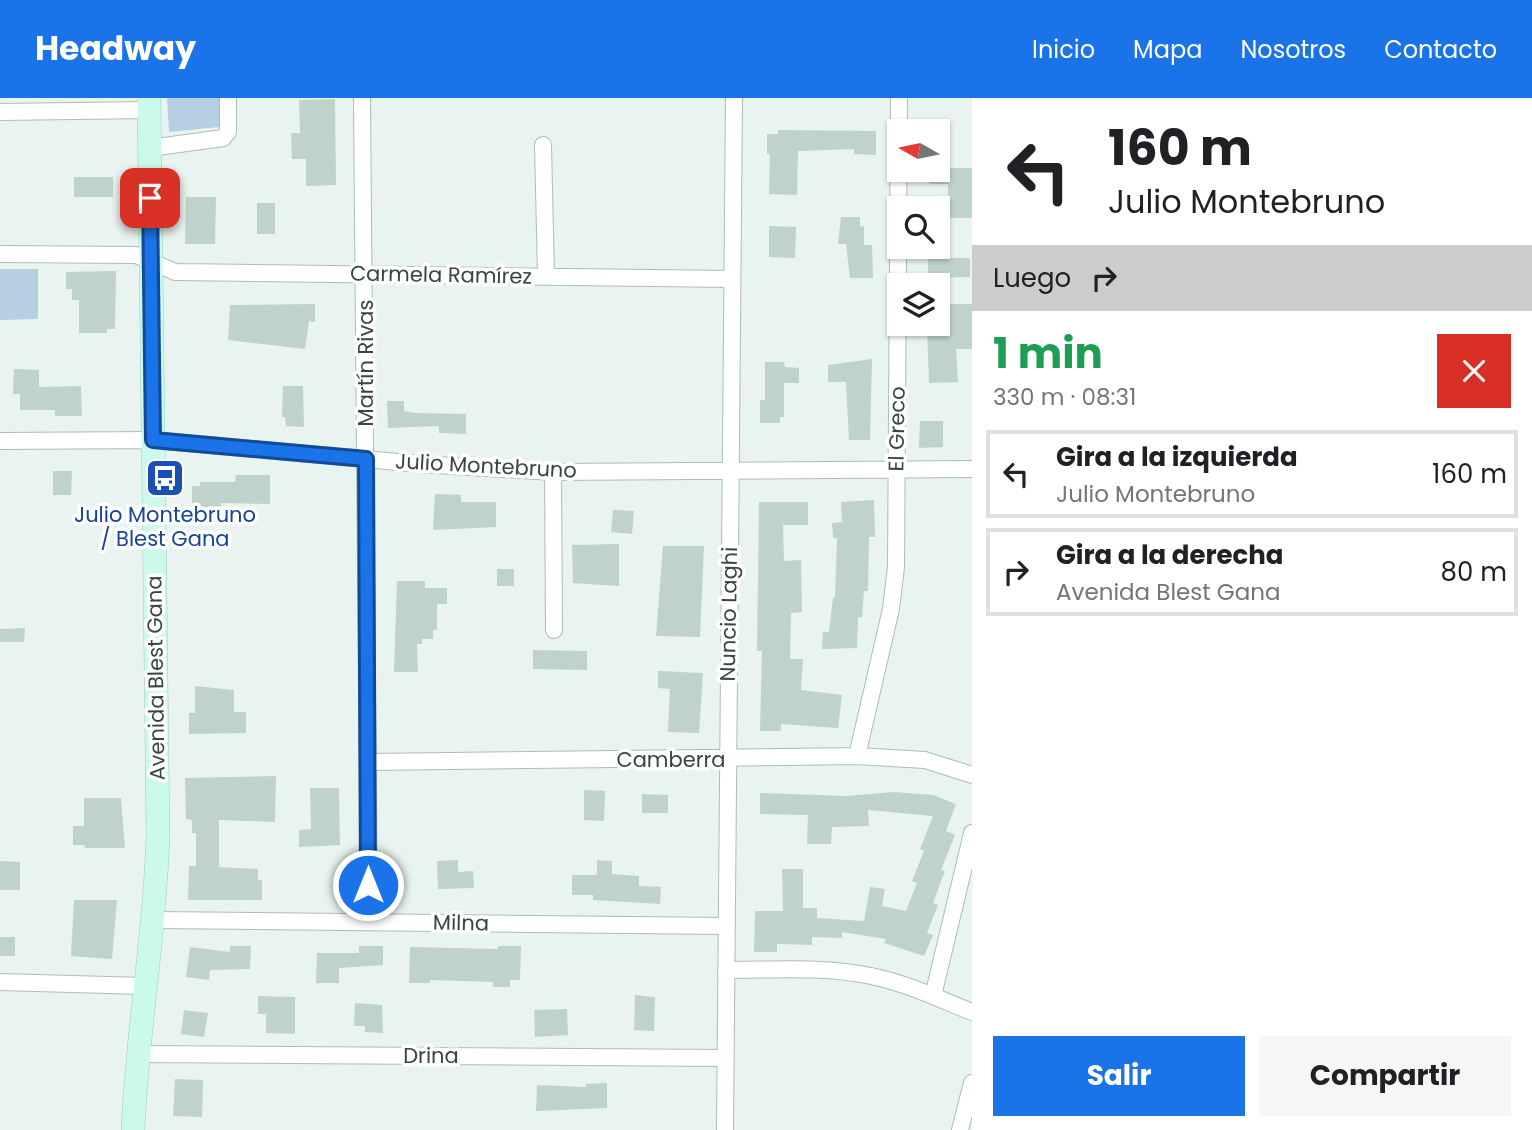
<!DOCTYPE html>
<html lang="es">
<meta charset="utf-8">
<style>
body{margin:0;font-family:Poppins,sans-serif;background:#f6f6f6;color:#202124;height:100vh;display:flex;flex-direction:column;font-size:26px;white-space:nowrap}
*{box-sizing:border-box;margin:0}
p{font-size:23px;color:#757577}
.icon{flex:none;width:38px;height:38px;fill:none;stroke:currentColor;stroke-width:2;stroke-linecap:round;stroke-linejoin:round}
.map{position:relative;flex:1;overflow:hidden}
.details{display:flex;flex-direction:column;background:#fff;width:560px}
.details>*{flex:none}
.hud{background:#fff;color:#202124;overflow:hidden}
.needle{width:46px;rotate:279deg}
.buttons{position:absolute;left:887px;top:21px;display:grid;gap:14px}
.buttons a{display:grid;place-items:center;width:63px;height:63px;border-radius:0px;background:#fff;box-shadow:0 2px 5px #0004;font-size:35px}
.pin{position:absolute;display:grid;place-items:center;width:60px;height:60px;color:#fff;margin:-30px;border-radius:14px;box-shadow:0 4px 10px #0006}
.me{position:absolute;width:77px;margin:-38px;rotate:0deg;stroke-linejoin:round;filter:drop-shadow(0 0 5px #0008)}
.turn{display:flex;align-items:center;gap:24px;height:147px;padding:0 21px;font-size:32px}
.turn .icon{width:91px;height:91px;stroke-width:2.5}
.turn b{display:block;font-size:49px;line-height:60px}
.then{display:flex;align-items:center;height:66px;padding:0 21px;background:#0003;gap:14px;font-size:26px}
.round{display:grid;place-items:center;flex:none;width:74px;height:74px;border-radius:0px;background:#f6f6f6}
.head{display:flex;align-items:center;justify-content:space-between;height:119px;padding:0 21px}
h1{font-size:42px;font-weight:700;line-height:52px;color:#1e9e55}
.action{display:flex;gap:14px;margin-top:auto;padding:14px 21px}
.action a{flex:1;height:80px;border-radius:0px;background:#1a73e8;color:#fff;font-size:28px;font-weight:700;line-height:80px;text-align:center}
.action a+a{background:#f6f6f6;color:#202124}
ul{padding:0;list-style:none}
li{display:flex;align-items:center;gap:21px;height:88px;margin:0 14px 10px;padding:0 7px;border:4px solid #e0e0e0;border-radius:0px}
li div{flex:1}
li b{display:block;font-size:26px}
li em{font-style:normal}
header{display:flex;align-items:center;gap:42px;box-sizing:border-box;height:98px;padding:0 35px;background:#1a73e8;color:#fff}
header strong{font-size:33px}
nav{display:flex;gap:38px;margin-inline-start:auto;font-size:24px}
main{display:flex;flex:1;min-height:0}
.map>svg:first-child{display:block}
</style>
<header>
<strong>Headway</strong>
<nav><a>Inicio</a><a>Mapa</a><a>Nosotros</a><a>Contacto</a></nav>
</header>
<main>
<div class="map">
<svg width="972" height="1032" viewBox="0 0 972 1032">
<rect width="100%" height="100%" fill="#e9f3ef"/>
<path fill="#b5d0e3" d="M167 0H219V29L169 34Z
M0 171H38V221L0 222Z"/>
<path fill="#bfd3cb" d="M335 1 336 87 306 88V61H292L291 35H300L299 2Z
M778 32 876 33V57L854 56V51L798 53 797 97 769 96 770 56H767V36H778Z
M938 70H972V120H948V86H929V72Z
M74 79H113V99H74Z
M186 99H216L215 146H185Z
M257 105H275V136H257Z
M841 119H860V129L864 128V147H872L873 180H850L846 146H838Z
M769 128 796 129 795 160 769 159Z
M928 160H970V179L928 180Z
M116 173 115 231H107V235H79V202H72V191H66V174Z
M315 206V224L309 223 305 251 228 242 230 207Z
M938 206H972V251H956L958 284 929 285 927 229H938Z
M872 261 870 342H849L846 284H828V267Z
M765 264H784L785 269 799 270V285H784V319H780V325H760V302H765Z
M14 271 39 272V289L81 288 82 318H55V312H20V296H13Z
M283 288H303L304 329 286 328 285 319H282Z
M387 303H404V313L414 315 466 316V336L439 335V328L388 330Z
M920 323H943V349L919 350Z
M53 373H72L71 397H53Z
M236 377H270V406L221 405V411H192V388H200V384H235Z
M435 396 461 397V404H496V429L433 432Z
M874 402 875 439H869L868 493H864L862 519H858L857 550 822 551 823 534H829L833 500H835L837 440H833L832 425 842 424 841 404Z
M759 404H808V427H783L784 463 801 462 802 514 791 515 790 561H803L801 592 842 597 838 630 781 626V633H760L762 553H757Z
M613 412 634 413 632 436 611 434Z
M619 446V488L573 485 572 447Z
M663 448H704L700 539 656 538Z
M497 471H514V488H497Z
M397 483H425V490H447V506H437V532H433V541H422V546H417L418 574H394Z
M25 530 24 544H0V531Z
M533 552 587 553V572L533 571Z
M658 573 703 575 699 635 668 634 670 591 658 590Z
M195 588 234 592V614H246V635L189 636V615H195Z
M276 678 275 724 219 722V769L258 771V782H262V802H188L189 768H196V735H192V722L186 721 185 680Z
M310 690H339L340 747 299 749V732L311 731Z
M584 692 605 693 604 723 584 722Z
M894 694 933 697 956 706 946 733 955 737 941 772 945 773 933 805 938 807 927 835 933 837 924 858 884 845 886 841 842 834V840L812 839V847L777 846V854H754L755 813H783L782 771H803V810H817V820L864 823 870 789 885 791 882 808 906 813 917 785 912 783 924 753 920 751 933 718 868 712 869 728 832 729 831 746H807L808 717 760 716V695L846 698Z
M642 696 668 697V715H642Z
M84 700H121L125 750H85V747H73V728H84Z
M458 762V774L473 773 474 790 438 791 437 763Z
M597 762 612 763V776L639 778V788L661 789 660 806 593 802V797H572V777H597Z
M0 763 20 764V792H0Z
M74 802H117L112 861 71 858Z
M0 839H15V858H0Z
M230 848H251L250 871 210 872 209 882 186 879 190 849 230 854Z
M359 848H383V867L339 870V885H316L317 855H359Z
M498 848H521L520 882H510V889H493V884L430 882V885H409L410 849 498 851Z
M635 897 655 899 654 933 634 932Z
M258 898 295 899V936L266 935V916H258Z
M355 905 382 907 383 935 365 934V928H354Z
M567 911 568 937 535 939 534 912Z
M184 912 208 915 204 939 181 936Z
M175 981 203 982 202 1019 173 1018Z
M607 985V1010L536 1013 537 987 586 989V986Z"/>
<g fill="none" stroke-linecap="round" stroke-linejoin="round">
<defs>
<path id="street" d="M362 0 369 824
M0 14 149 12
M543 47 546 178
M150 50 223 40 228 34V0
M0 156 136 157 175 174 732 181
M0 343 153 342 420 366 553 374 972 371
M553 374 554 532
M857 658 891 511 896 469 899 0
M368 664 857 658 925 662 972 677
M153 822 726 828
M726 872C774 872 824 868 871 878 906 885 939 901 972 914
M0 884 144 888
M933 898 972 735
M136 956 725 960
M725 1032 734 0
M960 1032 972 985"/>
<path id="secondary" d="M133 1032C137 934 155 837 158 738L149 0"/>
</defs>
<use href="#street" stroke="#acbdb7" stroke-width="18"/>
<use href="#secondary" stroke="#9ccec0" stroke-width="24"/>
<use href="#street" stroke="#fff" stroke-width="16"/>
<use href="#secondary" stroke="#cbfaed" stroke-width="23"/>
</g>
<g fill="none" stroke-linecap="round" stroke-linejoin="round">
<defs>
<path id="route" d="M150 100 153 342 366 361 368 787"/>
</defs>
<use href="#route" stroke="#114b97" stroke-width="18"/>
<use href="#route" stroke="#1a73e8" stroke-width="12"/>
</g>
<defs>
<symbol id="bus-square" viewBox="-11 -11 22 22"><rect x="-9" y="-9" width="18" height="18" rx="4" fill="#1a4fb4" stroke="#fff"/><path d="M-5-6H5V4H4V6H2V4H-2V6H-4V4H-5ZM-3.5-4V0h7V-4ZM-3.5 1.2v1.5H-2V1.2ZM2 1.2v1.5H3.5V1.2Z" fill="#fff"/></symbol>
</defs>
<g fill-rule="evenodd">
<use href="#bus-square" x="143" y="358" width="44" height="44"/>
</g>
<g text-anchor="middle" stroke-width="7" stroke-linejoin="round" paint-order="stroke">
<g font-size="21" fill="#384640" stroke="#fff">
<text transform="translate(441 177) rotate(1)" y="7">Carmela Ramírez</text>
<text transform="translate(366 265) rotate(-90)" y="7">Martín Rivas</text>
<text transform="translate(897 331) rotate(-89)" y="7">El Greco</text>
<text transform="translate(486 368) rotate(3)" y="7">Julio Montebruno</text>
<text transform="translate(729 516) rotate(-89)" y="7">Nuncio Laghi</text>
<text transform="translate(156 580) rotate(-91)" y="7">Avenida Blest Gana</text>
<text x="671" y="669">Camberra</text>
<text transform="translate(461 825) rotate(1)" y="7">Milna</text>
<text x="431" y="965">Drina</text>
</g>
<g font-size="21" fill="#164399" stroke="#fff">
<text x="165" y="424">Julio Montebruno<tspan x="165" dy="24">/ Blest Gana</tspan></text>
</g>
</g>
</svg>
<div class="buttons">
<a><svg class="needle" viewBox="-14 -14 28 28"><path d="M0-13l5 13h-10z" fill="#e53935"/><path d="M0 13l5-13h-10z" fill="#757577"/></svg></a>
<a><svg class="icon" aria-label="search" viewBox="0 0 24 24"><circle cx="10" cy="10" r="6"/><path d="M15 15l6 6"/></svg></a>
<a><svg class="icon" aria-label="layers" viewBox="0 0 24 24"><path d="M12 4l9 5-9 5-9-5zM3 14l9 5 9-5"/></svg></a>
</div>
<div class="pin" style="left:150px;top:100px;background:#d93025"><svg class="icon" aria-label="arrive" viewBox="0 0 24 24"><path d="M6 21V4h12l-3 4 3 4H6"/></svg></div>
<svg class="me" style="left:368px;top:787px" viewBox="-20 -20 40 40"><circle r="17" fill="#1a73e8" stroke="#fff" stroke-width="3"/><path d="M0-11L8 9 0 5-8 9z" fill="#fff"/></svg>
</div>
<section class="details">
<div class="hud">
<div class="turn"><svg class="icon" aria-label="left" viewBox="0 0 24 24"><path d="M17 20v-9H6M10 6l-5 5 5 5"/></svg><div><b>160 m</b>Julio Montebruno</div></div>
<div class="then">Luego<svg class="icon" aria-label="right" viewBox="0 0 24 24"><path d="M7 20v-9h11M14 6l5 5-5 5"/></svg></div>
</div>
<div class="head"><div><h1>1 min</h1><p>330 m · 08:31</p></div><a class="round" style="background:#d93025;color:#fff"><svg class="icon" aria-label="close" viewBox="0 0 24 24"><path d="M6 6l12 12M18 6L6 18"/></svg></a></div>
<ul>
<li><svg class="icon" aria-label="left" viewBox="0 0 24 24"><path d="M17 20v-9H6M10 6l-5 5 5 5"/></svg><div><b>Gira a la izquierda</b><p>Julio Montebruno</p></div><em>160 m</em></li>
<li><svg class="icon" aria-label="right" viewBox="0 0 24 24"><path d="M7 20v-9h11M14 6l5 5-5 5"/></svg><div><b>Gira a la derecha</b><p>Avenida Blest Gana</p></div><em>80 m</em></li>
</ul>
<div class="action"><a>Salir</a><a>Compartir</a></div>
</section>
</main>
